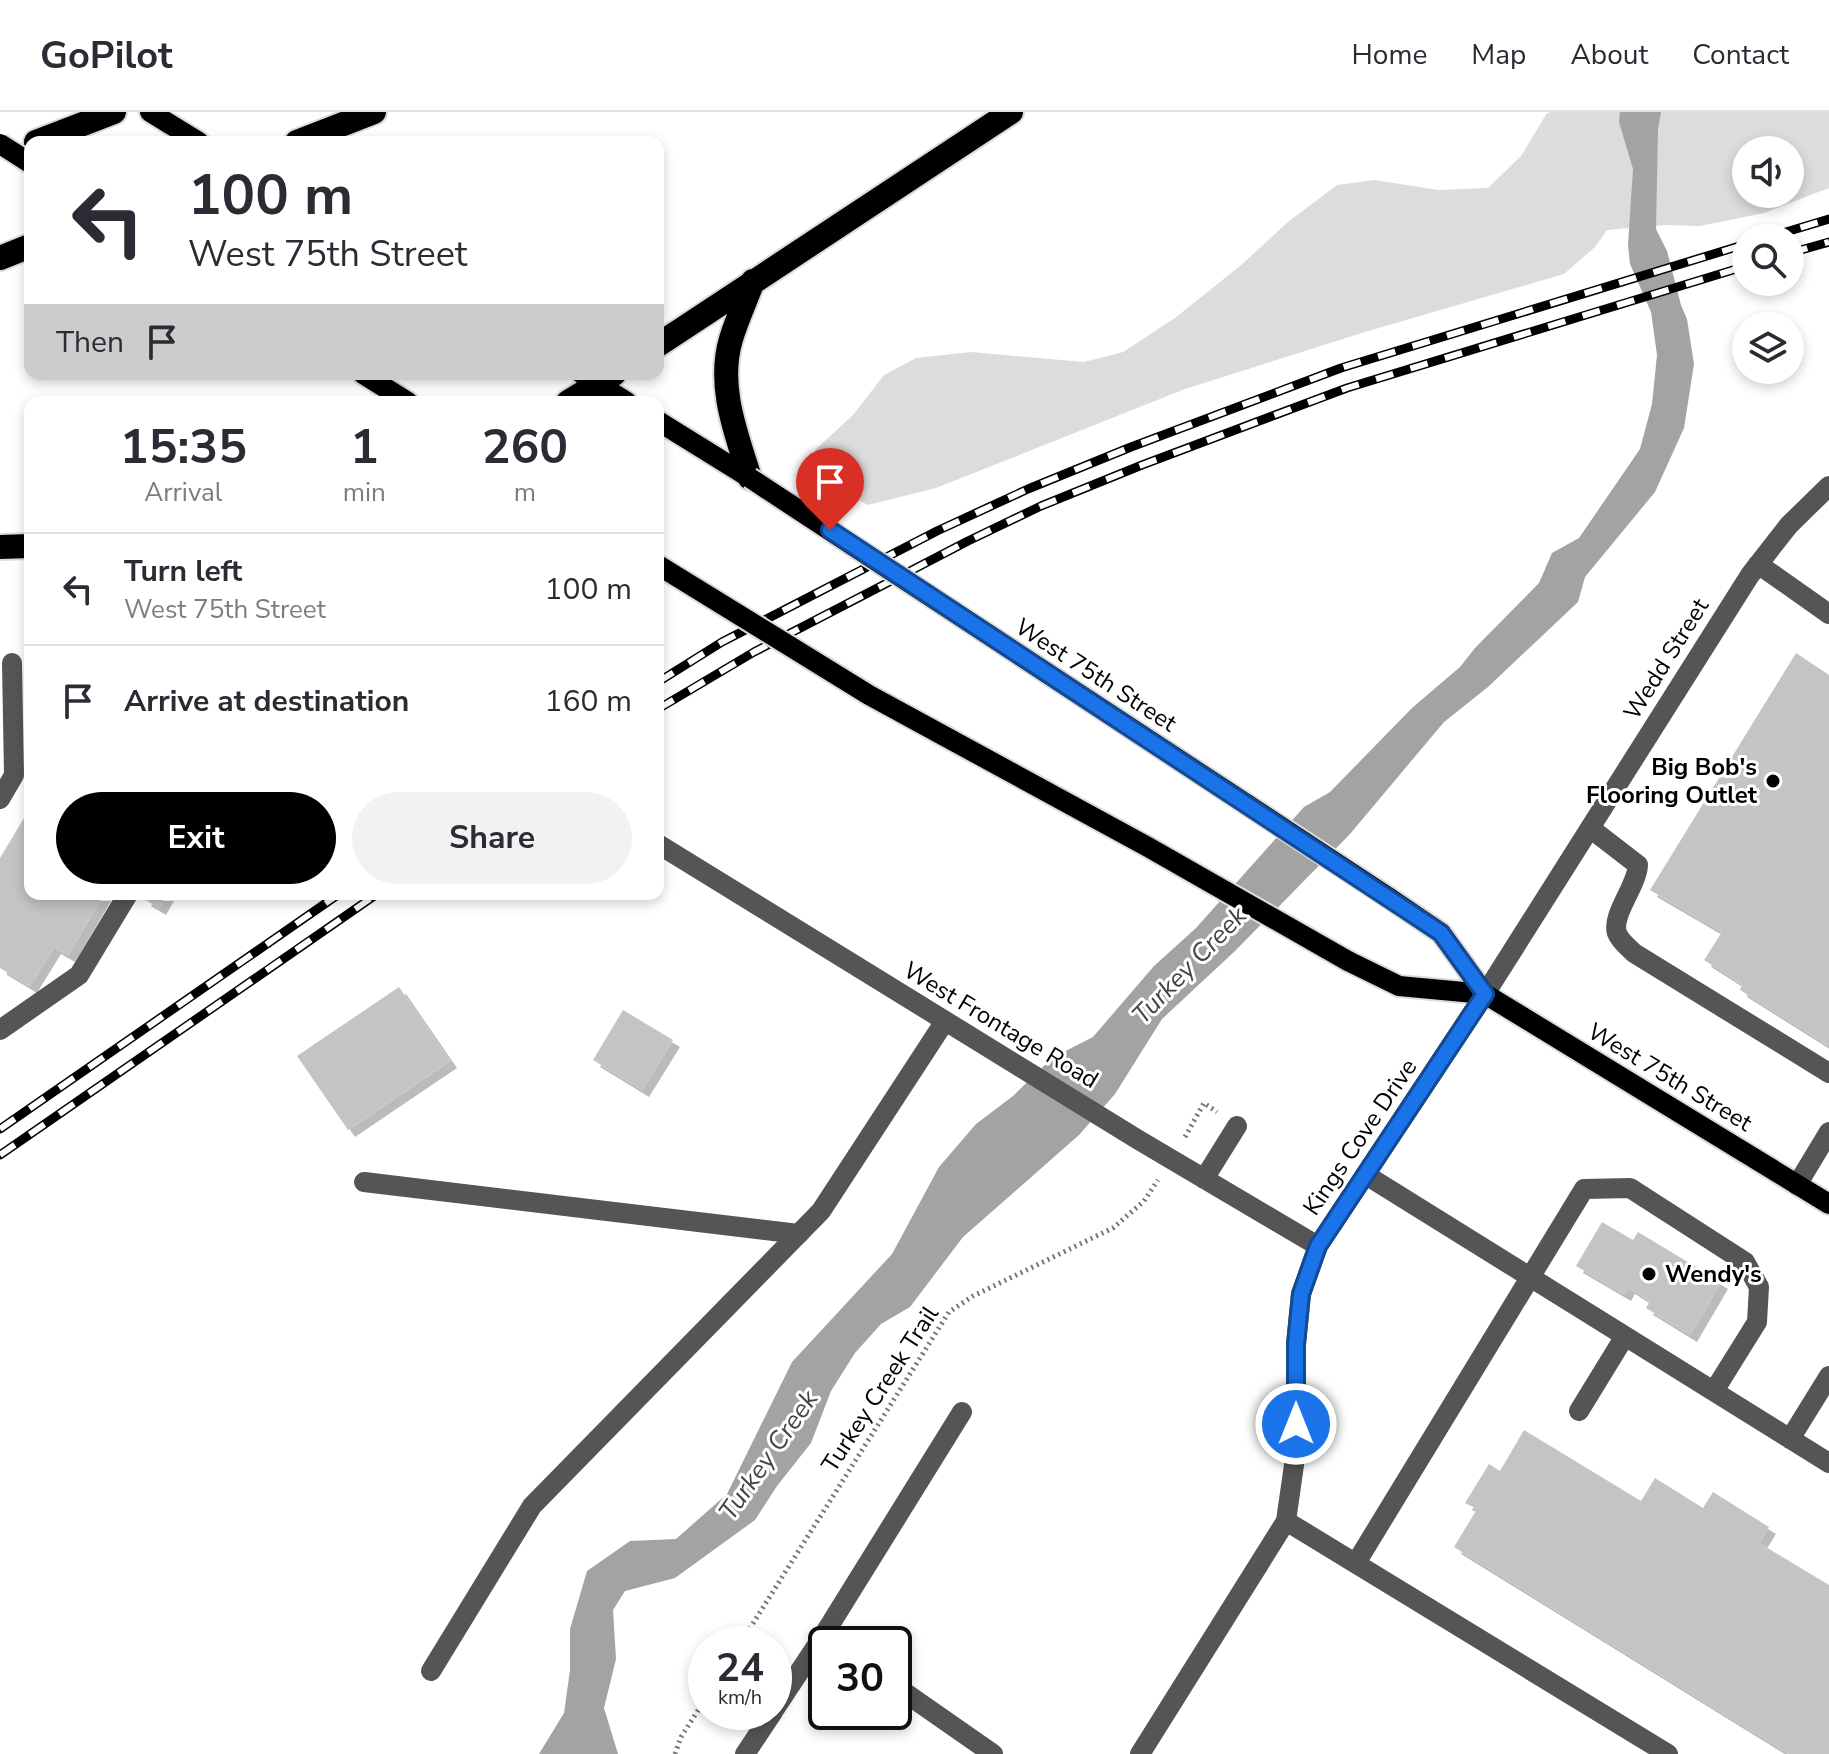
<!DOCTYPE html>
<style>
body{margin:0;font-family:"Nunito Sans",sans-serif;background:#f2f2f3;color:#2b2b33;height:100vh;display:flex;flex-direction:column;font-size:30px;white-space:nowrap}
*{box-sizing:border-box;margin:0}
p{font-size:26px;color:#7c7c81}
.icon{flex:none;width:44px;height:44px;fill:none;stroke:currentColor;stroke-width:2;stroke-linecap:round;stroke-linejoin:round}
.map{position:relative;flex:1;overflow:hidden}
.details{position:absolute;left:24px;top:284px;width:640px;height:504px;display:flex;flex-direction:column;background:#fff;border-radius:16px;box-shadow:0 4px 12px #0003}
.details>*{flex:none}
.banner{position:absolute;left:24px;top:24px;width:640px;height:244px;border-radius:16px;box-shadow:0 4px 12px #0003;background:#fff;color:#2b2b33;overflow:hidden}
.buttons{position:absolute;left:1732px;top:24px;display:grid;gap:16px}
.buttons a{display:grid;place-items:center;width:72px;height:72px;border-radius:50%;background:#fff;box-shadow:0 4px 12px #0003;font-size:40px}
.speed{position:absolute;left:688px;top:1514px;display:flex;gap:16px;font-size:40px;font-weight:700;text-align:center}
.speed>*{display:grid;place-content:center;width:104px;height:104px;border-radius:50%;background:#fff;box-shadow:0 4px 12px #0003;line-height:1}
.speed small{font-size:20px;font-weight:400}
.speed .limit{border:4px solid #111;border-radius:12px;background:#fff;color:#111}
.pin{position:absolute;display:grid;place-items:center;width:68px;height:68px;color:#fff;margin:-82px -34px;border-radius:50% 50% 50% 0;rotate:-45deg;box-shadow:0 0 8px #0007}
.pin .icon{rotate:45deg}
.me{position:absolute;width:88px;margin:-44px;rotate:0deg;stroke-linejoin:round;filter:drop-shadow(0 0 6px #0008)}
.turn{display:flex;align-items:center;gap:28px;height:168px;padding:0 32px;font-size:36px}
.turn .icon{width:104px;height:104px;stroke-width:2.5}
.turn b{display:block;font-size:56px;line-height:68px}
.then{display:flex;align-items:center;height:76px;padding:0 32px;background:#0003;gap:16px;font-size:30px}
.eta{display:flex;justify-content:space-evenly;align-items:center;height:136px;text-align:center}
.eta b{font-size:48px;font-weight:700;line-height:56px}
.cta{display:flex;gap:16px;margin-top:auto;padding:16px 32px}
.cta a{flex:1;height:92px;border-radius:48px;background:#000;color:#fff;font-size:32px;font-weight:700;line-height:92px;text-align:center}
.cta a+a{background:#f2f2f3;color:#2b2b33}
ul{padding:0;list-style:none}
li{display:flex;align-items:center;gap:24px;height:112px;padding:0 32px;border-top:2px solid #e1e1e2}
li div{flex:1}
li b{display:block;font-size:30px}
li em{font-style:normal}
header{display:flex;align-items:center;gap:48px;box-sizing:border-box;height:112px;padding:0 40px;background:#fff;border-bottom:2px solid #e1e1e2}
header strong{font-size:38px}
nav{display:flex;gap:44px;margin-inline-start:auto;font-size:28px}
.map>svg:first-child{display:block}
</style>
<header>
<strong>GoPilot</strong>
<nav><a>Home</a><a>Map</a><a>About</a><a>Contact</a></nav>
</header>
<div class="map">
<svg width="1829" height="1642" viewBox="0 0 1829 1642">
<defs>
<filter id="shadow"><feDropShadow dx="7" dy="7" stdDeviation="0" flood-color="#0004"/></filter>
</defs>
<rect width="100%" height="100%" fill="#fff"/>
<path fill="#dcdcdc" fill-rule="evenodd" d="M1551 0H1829V76L1764 101 1700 114 1665 113 1607 118 1595 135 1564 162 1365 220 1185 277 936 376 868 393C840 378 827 368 815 338L853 303 884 263 916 246 971 240 1084 250 1123 240 1175 206 1240 154 1288 110 1337 73 1374 68 1439 78 1488 76 1521 44 1547 1ZM1746 38H1790V82H1746Z"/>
<path fill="#a3a3a3" d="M1620 0H1661L1658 17 1656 117 1667 139 1681 193 1687 207 1694 252 1684 316 1655 380 1585 465 1578 490 1488 575 1444 610 1350 722 1235 839 1162 907 1115 982 1079 1023 963 1125 910 1195 881 1212 855 1241 831 1279 811 1331 777 1374 755 1408 675 1466 625 1479 613 1498 616 1547 604 1596 618 1642H539L564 1601 570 1558V1517L587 1459 630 1429 676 1427 727 1382 792 1250 892 1142 939 1055 976 1012 1013 984 1052 946 1093 925 1154 854 1196 816 1304 695 1330 680 1412 596 1460 555 1475 536 1539 471 1552 441 1579 426 1640 337 1652 292 1657 243 1651 200 1630 152 1628 133 1633 57 1619 10Z"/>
<path fill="#c4c4c4" filter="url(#shadow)" d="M1796 541 1829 563V934L1740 878 1742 872 1704 848 1722 820 1650 778Z
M30 696V782H104L68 843 54 835 30 874 0 856V746Z
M147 782H167L159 796 144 787Z
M399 875 450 949 348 1018 297 944Z
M623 898 673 928 642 978 593 948Z
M1602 1110 1633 1128 1638 1120 1721 1170 1690 1223 1646 1196 1650 1189 1628 1175 1624 1182 1576 1154Z
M1524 1318 1641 1389 1655 1366 1703 1396 1713 1380 1769 1415 1759 1431 1829 1473V1642H1789L1454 1435 1477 1397 1465 1391 1489 1352 1500 1359Z"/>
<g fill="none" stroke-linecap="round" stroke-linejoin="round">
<defs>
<path id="major" d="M150 0 199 30
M363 262 408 290
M582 262 627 290
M658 309 750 366
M1388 785 1441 821 1485 882 1829 1092
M1348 849 1399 874 1485 882"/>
<path id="highway" d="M36 30 114 0
M297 30 374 0
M0 146 30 134
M658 233 1011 0
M568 290 614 262
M750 366C736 321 717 274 731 227 737 207 746 188 753 169
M0 435 30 434"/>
</defs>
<use href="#major" stroke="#dbdbdb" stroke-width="24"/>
<use href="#highway" stroke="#dbdbdb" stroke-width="28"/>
<path stroke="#777" stroke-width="5" stroke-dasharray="2 4" stroke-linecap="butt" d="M1185 1025 1204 991 1217 1000
M740 1532 949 1200 973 1184 1113 1116 1144 1089 1158 1068
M675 1642 681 1625 706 1586"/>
<path stroke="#555" stroke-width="20" d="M1758 452 1829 502
M0 687 14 663 12 551
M1590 716 1638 753C1637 774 1611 803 1617 821 1620 829 1628 835 1634 841L1829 961
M658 732 1137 1027 1318 1134
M0 918 79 863 128 782
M1366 1063 1829 1351
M1204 1067 1237 1014
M364 1070 799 1122
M1797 1073 1829 1020
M1579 1299 1625 1224
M1790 1327 1829 1264
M1286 1409 1668 1642
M1356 1451 1584 1077 1630 1076 1745 1150 1759 1175 1757 1210 1714 1279
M431 1559 532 1394 821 1099 945 909
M894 1573 993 1642
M774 1598 823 1524 962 1300
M745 1642 773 1600
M1140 1642 1286 1409 1296 1339V1232L1301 1182 1318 1134 1485 882 1750 463 1789 413 1829 374"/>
<use href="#major" stroke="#000" stroke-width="20"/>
<use href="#highway" stroke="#000" stroke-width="24"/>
<defs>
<path id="rail" d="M1766 126 1829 107
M1790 141 1829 130
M658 570 722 530 937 419 1028 377 1131 335 1341 256 1746 132
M658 597 754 540 968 429 1041 394 1142 353 1347 276 1746 154
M0 1017 339 782
M0 1043 377 782"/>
</defs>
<use href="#rail" stroke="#000" stroke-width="9"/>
<use href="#rail" stroke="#fff" stroke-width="6" stroke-dasharray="18" stroke-linecap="butt"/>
<defs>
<path id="major-bridge" d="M0 32 30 51
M750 366 1388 785
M658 453 869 583 1148 735 1348 849"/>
</defs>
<use href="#major-bridge" stroke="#dbdbdb" stroke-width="24" stroke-linecap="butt"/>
<use href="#major-bridge" stroke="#000" stroke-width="20"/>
</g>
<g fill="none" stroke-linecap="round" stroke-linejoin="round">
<defs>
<path id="route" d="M830 418 1441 821 1485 882 1318 1134 1301 1182 1296 1232V1312"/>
</defs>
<use href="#route" stroke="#114b97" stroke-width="20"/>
<use href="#route" stroke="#1a73e8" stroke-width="14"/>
</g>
<g fill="#000" stroke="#fff" stroke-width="3">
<circle cx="1773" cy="669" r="8"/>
<circle cx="1649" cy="1162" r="8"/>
</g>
<g text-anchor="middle" stroke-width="6" stroke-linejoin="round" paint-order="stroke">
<g font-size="24" fill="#000" stroke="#fff">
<text transform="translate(1666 547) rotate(-58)" y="8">Wedd Street</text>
<text transform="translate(1096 563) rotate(33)" y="8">West 75th Street</text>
<text transform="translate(1001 913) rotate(31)" y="8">West Frontage Road</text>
<text transform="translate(1670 965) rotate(31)" y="8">West 75th Street</text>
<text transform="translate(1360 1025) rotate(-56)" y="8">Kings Cove Drive</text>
<text transform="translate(880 1277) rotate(-57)" y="8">Turkey Creek Trail</text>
</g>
<g font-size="24" font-weight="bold" fill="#000" stroke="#fff" text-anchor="end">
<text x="1757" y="663">Big Bob's<tspan x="1757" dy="28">Flooring Outlet</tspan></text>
<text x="1665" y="1170" text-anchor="start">Wendy's</text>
</g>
<g font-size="26" font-style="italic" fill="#444" stroke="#fff">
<text transform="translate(1189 853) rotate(-46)" y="9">Turkey Creek</text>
<text transform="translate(768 1343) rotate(-55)" y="9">Turkey Creek</text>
</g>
</g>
</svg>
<div class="buttons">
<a><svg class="icon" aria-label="sound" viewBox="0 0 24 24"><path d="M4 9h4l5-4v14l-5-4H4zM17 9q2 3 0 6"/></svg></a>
<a><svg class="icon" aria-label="search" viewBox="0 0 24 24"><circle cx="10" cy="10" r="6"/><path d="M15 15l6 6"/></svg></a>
<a><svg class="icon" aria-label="layers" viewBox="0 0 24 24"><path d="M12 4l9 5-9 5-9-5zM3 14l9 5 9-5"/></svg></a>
</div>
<div class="speed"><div>24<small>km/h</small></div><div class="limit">30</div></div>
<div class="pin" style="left:830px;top:418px;background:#d93025"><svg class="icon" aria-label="arrive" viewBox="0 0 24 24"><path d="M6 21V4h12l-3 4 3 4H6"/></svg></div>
<svg class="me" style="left:1296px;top:1312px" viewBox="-20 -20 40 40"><circle r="17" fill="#1a73e8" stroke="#fff" stroke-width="3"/><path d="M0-11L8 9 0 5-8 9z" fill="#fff"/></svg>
<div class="banner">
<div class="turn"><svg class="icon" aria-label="left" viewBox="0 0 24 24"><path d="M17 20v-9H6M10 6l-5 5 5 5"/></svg><div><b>100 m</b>West 75th Street</div></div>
<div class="then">Then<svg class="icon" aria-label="arrive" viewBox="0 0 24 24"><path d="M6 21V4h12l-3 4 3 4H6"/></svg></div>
</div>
<section class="details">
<div class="eta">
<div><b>15:35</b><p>Arrival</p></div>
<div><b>1</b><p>min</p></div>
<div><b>260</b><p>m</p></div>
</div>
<ul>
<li><svg class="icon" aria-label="left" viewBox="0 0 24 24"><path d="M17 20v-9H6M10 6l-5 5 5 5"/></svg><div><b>Turn left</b><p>West 75th Street</p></div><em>100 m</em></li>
<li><svg class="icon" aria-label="arrive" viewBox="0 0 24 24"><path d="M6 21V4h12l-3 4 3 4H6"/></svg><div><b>Arrive at destination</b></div><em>160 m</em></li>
</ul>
<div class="cta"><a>Exit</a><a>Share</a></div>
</section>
</div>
